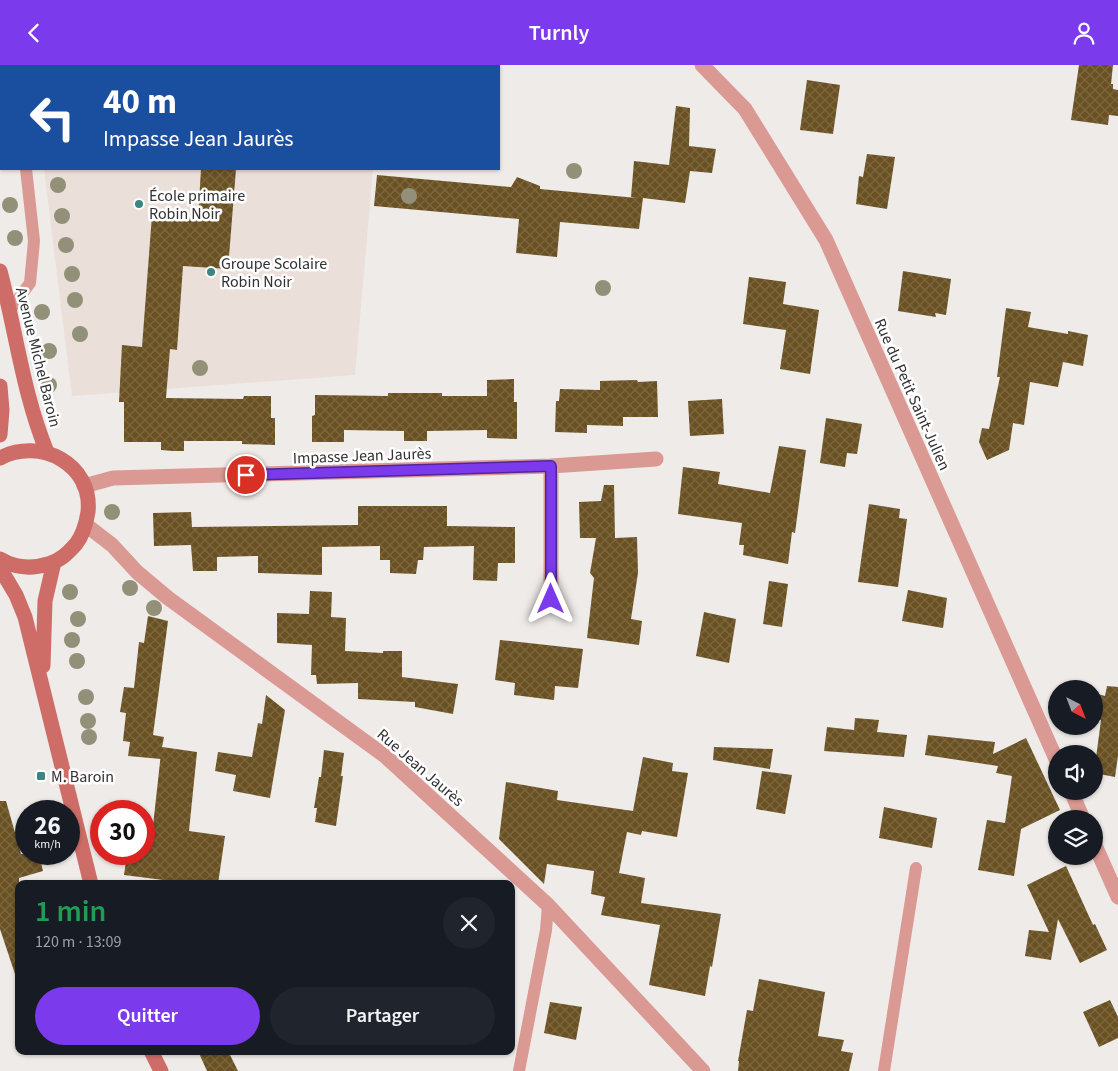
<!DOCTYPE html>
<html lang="fr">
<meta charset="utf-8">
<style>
body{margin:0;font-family:"Source Sans 3",sans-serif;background:#20242c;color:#f1f3f6;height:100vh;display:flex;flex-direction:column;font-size:19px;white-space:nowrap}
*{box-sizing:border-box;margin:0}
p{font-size:16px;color:#9ea1a6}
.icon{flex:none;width:28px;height:28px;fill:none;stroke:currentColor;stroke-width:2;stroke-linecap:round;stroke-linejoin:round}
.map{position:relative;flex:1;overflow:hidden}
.details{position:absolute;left:15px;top:815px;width:500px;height:175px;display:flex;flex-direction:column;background:#171b24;border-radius:10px;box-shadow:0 1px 4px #0004}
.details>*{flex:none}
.top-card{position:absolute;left:0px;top:0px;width:500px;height:105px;box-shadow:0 1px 4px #0004;background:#1a4fa0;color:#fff;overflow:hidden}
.needle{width:32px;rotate:138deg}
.controls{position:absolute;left:1048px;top:615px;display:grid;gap:10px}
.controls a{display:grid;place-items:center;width:55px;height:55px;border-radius:50%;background:#171b24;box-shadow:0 1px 4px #0004;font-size:25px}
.speed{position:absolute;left:15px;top:735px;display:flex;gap:10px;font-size:25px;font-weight:700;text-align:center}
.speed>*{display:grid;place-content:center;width:65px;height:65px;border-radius:50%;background:#171b24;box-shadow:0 1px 4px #0004;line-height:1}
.speed small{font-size:12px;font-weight:400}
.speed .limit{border:8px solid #d22;background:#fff;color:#111}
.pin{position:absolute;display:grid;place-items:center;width:42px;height:42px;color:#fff;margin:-21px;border:2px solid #fff;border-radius:50%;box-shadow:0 1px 5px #0007}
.me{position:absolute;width:55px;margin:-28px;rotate:0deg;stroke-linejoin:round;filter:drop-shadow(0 0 4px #0008)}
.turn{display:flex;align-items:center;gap:18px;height:105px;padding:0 20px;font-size:22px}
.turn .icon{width:65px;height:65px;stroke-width:2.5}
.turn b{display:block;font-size:35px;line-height:42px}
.round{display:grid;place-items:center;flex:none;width:52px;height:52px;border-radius:26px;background:#20242c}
.summary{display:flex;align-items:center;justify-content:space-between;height:85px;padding:0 20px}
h1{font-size:30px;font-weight:600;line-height:38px;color:#1e9e55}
.cta{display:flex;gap:10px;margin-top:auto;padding:10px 20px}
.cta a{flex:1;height:58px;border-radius:30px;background:#7c3aed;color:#fff;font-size:20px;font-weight:600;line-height:58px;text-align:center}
.cta a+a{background:#20242c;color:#f1f3f6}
header{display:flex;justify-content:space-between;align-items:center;height:65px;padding:0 20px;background:#7c3aed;color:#fff;font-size:22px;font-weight:600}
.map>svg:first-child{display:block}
</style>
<header><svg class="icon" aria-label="back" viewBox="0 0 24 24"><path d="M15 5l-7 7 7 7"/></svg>Turnly<svg class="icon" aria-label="person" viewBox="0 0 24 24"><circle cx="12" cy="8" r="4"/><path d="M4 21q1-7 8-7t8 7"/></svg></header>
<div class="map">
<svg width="1118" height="1006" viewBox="0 0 1118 1006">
<defs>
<pattern id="building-cross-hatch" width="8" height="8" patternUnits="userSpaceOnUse" patternTransform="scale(1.25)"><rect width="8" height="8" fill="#6a5122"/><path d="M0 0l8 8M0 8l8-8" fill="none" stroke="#7c6742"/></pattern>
</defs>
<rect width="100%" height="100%" fill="#efebe9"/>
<path fill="#eadfd9" d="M31 0H383L382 1Z
M44 104H373L355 310 72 331Z"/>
<path fill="url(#building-cross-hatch)" d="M1079 0H1113L1111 19H1113V24L1118 25V51L1109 50 1108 60 1071 55Z
M807 15 840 20 833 69 800 65Z
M676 41 690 43 689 81 716 84 712 108 690 106 685 138 643 133 639 164 560 157 557 192 516 188 519 154 374 141 377 110 511 122 517 112 540 121V124L637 133 631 132 634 96 669 100Z
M867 89 895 92 887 144 856 139 859 111 863 112Z
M201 104H236L228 204 183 201 177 285 170 284 166 333 243 334 244 331H271V353H275V380L242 379V376H184V386H173L161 385V377H124V337H119L122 280 142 282 152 150 198 154Z
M903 206 951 214 946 250 935 248 936 252 898 246Z
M749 212 786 217 783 239 819 245 810 309 780 304 786 265 743 259Z
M1006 243 1031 247 1028 262 1068 269V266L1088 270 1083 301 1063 297 1058 322 1030 317 1024 360 1013 358 1009 385 987 395 979 377 982 363 989 364 1000 312H997Z
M514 314V337H517V374L487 373V365L427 366V376H404V366L344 365V377H312V351L315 350V330L388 331V328H442V331H487V315Z
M637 315 638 317 657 316 658 352H623V361L587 360V368L555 367 556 336H559L560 324 600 325V316Z
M722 334 724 369 690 371 688 336Z
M826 353 862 359 857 389 847 388 845 402 820 398Z
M779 381 806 385 795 468 792 467 788 499 743 490 744 480H739L742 458 678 449 683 402 720 407 718 419 770 428Z
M604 420H614L615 473 637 472 638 508 631 554 642 556 639 580 587 573 594 513 590 508 596 473H580L579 437 601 436Z
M869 439 900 444 899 453 907 454 898 522 858 517Z
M358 441H447V461L515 462V498H498L497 516 473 515 474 481 424 482 423 495H418L416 509 390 508V495H380V481L322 482V510L258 508V491L217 492V506H193L191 480 154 481 153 448 191 447 192 462 358 460Z
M769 516 788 519 782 562 763 559Z
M908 525 947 533 943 563 902 556Z
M310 526 332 527 331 552 346 553 345 586 383 588V586H402V612L458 619 453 649 415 642V637L358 634V618L317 619 316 610H311L312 580 277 578V548L309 549Z
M704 547 736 554 729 598 696 591Z
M148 551 168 556 153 670 164 672 162 682 197 687 189 766 225 771 218 819H195L124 810 127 789H144V760L153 761 161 688V694L128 691 130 677 123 676 126 648 120 647 124 622 134 623 139 577 144 578Z
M500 575 583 584 578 623 555 621 554 635 514 630 515 618 495 615Z
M1107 621 1118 622V691L1115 712 1094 708 1101 655 1095 653 1098 629 1105 631Z
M266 630 285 645 270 733 233 726 236 710 215 706 218 687 252 692 258 658 262 659Z
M855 653 879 655 877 667 907 670 904 692 824 686 827 662 854 665Z
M928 670 995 677 993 689 1026 673 1060 745 1021 764 1014 811 978 805 987 755 1005 758 1012 711 996 708 998 701 925 690Z
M714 682 773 684 770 704 713 695Z
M324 685 344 688 341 711H343L336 761 315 757 317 743H314L319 712H321Z
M643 692 673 698 672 706 688 708 677 772 642 766 641 770 627 767 619 808 645 813 641 838 721 849 712 902 710 901 705 931 649 920 660 860 601 850 605 832 591 829 594 806 547 799 544 819 499 774 506 717 558 726 557 735 633 746Z
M762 706 792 710 785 749 756 744Z
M0 736H6L21 789H39L43 806 19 813V908L15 909 0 864Z
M884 742 937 753 932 783 879 773Z
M1066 801 1093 860 1095 859 1107 885 1080 898 1058 854 1051 895 1025 891 1029 865 1049 867 1027 820Z
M759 914 825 927 818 971 844 975 841 986 853 988 849 1006H738L739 996H738L747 945 753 946Z
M1110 935 1118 952V973L1099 982 1083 947Z
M550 937 582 942 576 975 544 968Z
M198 986H228L238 1006H207Z"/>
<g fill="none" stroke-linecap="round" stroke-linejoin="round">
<path stroke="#db9993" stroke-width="12" d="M15 0V1
M10 245 30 218 34 176 26 104
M519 1006 546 865 548 840
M884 1006 916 803"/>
<path stroke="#db9993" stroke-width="15" d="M702 0 745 44 826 175 1056 694
M551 401 656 394
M84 421 113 413 551 401V534
M86 460 112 480 137 507 168 533 385 691 548 840 703 1006
M1071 726 1083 754
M1094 778 1118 832"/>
<path stroke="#ce6d68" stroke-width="15" d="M0 206C16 266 23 329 47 387
M0 321 2 345 0 370
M0 393C40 372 93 399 88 447 86 459 83 470 76 479 68 488 60 496 48 499 32 504 15 503 0 494
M0 503 16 530 25 552 91 819
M43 601 45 536 54 497
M151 986 161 1006"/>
</g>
<g fill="#929078">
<circle cx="574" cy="106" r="8"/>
<circle cx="58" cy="120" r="8"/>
<circle cx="409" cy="131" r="8"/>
<circle cx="10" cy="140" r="8"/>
<circle cx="62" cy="151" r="8"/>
<circle cx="15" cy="173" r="8"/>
<circle cx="66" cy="180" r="8"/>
<circle cx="72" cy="209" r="8"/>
<circle cx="603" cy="223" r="8"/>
<circle cx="75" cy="235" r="8"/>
<circle cx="42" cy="247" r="8"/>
<circle cx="80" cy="269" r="8"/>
<circle cx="49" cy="286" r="8"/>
<circle cx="200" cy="303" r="8"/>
<circle cx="49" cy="320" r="8"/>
<circle cx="112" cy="447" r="8"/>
<circle cx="130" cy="523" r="8"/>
<circle cx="70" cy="527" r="8"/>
<circle cx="154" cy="543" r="8"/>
<circle cx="78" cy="554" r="8"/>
<circle cx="72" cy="575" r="8"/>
<circle cx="77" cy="596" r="8"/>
<circle cx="86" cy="632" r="8"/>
<circle cx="88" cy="656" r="8"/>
<circle cx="89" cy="672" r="8"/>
</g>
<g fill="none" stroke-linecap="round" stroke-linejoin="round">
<defs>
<path id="route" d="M246 410 551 401V534"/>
</defs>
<use href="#route" stroke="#51269a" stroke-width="12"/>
<use href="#route" stroke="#7c3aed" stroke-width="9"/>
</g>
<g fill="#3d8583" stroke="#fff" stroke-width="2">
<circle cx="139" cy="139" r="5"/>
<circle cx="211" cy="207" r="5"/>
<rect x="36" y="706" width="10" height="10" rx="2.5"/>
</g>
<g text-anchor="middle" stroke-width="5" stroke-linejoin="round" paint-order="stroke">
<g font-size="16" fill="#323030" stroke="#fff" text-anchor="start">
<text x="149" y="136">École primaire<tspan x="149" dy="18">Robin Noir</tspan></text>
<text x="221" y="204">Groupe Scolaire<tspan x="221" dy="18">Robin Noir</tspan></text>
<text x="51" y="717">M. Baroin</text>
</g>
<g font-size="16" fill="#323030" stroke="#fff">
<text transform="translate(39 292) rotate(76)" y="6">Avenue Michel Baroin</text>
<text transform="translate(913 329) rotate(66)" y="6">Rue du Petit Saint-Julien</text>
<text transform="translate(362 390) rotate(-2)" y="6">Impasse Jean Jaurès</text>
<text transform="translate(421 702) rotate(41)" y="6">Rue Jean Jaurès</text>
</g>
</g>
</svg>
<div class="controls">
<a><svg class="needle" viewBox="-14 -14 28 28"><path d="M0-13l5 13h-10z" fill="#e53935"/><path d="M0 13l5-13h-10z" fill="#9ea1a6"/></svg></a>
<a><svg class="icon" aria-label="sound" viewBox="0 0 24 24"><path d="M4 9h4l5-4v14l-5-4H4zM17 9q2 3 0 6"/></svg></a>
<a><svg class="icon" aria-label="layers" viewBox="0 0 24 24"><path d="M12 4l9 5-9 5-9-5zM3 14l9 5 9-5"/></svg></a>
</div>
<div class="speed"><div>26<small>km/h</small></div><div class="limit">30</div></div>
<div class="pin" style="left:246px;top:410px;background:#d93025"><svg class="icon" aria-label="arrive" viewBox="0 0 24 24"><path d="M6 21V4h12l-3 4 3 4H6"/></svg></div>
<svg class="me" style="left:551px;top:534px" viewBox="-20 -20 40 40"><path d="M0-17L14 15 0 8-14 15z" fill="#7c3aed" stroke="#fff" stroke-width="4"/></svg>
<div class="top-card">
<div class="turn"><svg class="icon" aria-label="left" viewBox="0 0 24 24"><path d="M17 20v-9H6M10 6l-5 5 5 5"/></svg><div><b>40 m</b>Impasse Jean Jaurès</div></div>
</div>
<section class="details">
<div class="summary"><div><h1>1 min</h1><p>120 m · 13:09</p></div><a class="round"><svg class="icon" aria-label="close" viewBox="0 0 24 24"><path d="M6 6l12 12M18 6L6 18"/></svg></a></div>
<div class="cta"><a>Quitter</a><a>Partager</a></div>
</section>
</div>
